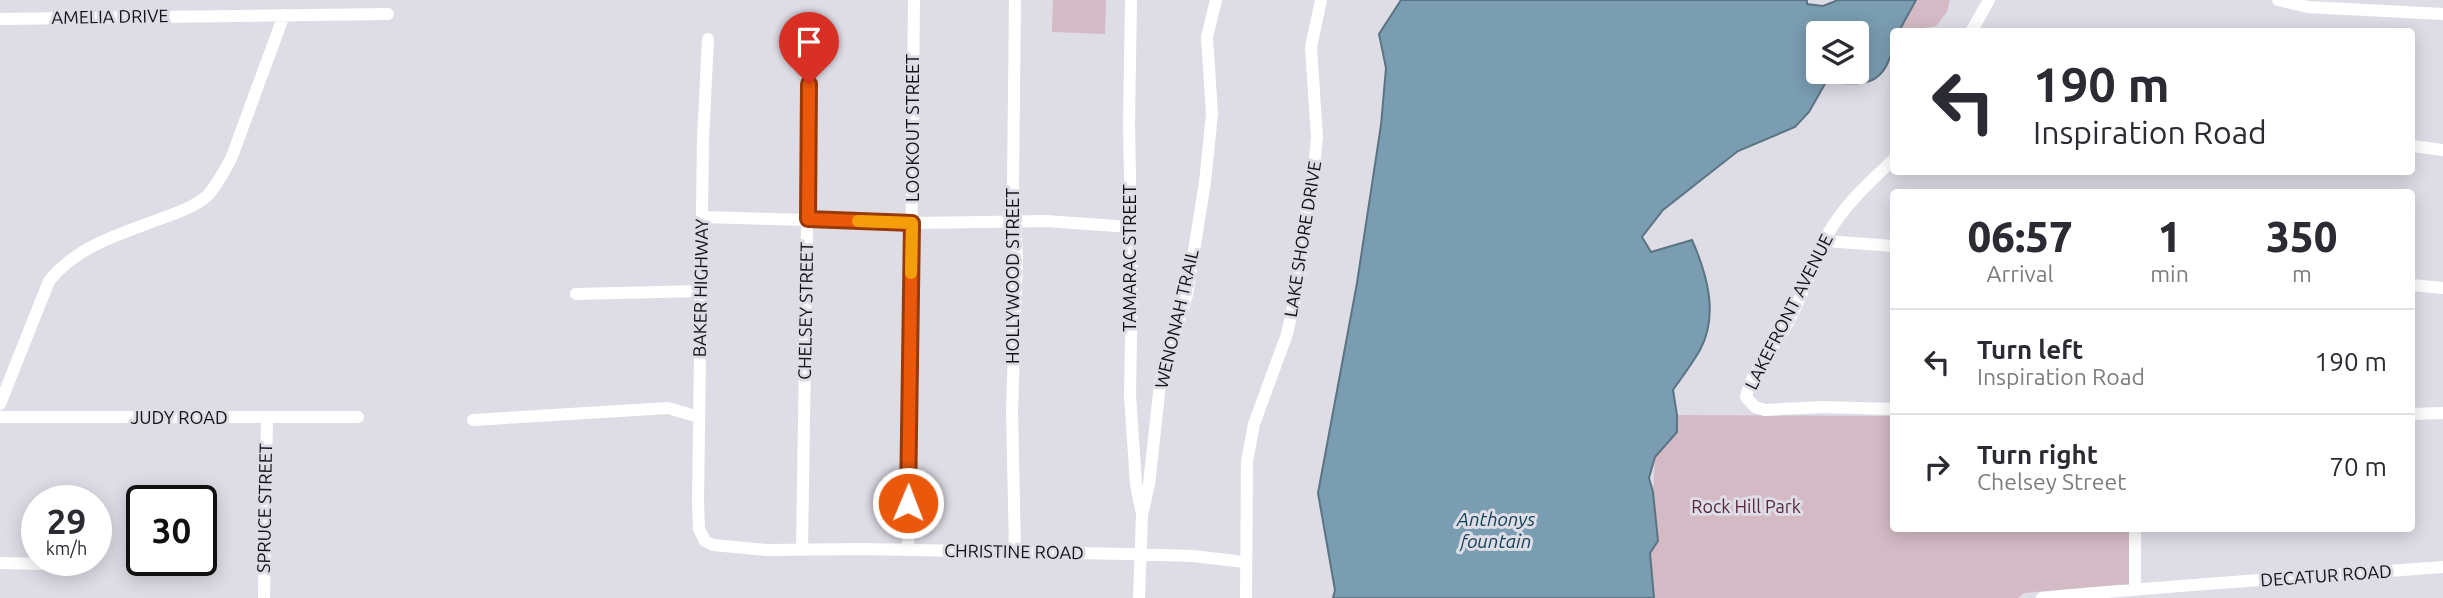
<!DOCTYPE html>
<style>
body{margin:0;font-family:Ubuntu,sans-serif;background:#f2f2f3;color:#2b2b33;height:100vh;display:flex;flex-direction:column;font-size:26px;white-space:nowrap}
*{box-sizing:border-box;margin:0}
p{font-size:23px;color:#7c7c81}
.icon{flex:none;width:38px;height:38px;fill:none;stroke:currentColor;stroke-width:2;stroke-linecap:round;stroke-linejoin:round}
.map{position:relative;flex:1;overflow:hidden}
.side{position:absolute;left:1890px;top:189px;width:525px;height:343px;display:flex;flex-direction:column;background:#fff;border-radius:7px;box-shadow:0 4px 18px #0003}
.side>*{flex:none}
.guide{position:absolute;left:1890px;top:28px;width:525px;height:147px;border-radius:7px;box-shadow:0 4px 18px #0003;background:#fff;color:#2b2b33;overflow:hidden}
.buttons{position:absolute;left:1806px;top:21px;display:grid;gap:14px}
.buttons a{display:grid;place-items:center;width:63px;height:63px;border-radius:7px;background:#fff;box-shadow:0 4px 18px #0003;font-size:35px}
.speed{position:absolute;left:21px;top:485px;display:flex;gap:14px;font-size:35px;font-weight:700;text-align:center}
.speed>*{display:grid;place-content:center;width:91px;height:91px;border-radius:50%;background:#fff;box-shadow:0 4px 18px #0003;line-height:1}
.speed small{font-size:18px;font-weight:400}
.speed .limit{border:4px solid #111;border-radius:10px;background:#fff;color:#111}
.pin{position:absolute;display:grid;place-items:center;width:60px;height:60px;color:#fff;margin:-72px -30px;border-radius:50% 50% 50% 0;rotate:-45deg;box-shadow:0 0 7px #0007}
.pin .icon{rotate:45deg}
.me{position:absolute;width:77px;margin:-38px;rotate:1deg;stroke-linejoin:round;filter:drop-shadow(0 0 5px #0008)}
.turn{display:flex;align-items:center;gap:24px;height:147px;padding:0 28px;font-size:32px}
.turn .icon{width:91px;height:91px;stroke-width:2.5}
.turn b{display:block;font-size:49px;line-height:60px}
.eta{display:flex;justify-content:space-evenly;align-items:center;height:119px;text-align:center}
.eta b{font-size:42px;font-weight:800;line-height:49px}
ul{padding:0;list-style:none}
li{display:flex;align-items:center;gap:21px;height:105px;padding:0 28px;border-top:2px solid #e1e1e2}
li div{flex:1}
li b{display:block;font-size:26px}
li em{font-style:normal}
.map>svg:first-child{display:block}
</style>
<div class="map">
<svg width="2443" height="598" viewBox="0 0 2443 598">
<rect width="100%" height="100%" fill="#dedde6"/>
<path fill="#d4bac5" d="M1053 0H1106L1105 34 1052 32Z
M1916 0H1950L1947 12 1936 26 1899 32Z
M1677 415 1893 416 1894 528 2130 529 2129 584 2024 593 2018 598H1654L1650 553 1658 540 1653 492 1655 457 1677 432Z"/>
<path fill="#7a9db2" stroke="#5b7483" stroke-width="2" fill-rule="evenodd" d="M1401 0H1807V4L1823 6 1838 0H1916L1899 31 1894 32C1894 53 1886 82 1860 83 1849 84 1837 82 1826 82L1809 112 1795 127 1738 151 1663 210 1642 237 1651 252 1692 240C1707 274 1719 315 1700 350 1692 364 1682 377 1673 390L1677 415V432L1655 457 1649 478 1653 492 1658 541 1650 553 1654 598H1333L1335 590 1318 493 1357 283 1381 125 1386 68 1379 34ZM1818 33H1857V72H1818Z"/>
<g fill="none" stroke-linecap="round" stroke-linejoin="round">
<path stroke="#fff" stroke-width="12" d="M1131 0 1129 125 1132 281 1130 395 1136 484 1141 510
M2278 0 2308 7 2443 14
M0 19 388 14
M1971 32 1989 0
M708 39 703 139 698 501 699 529 705 541 713 545 766 550 863 549 1128 554 1193 556 1245 562
M2412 146 2443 150
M1894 159C1871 181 1845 204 1829 232 1812 264 1802 300 1783 331 1771 352 1751 372 1746 397L1755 407 1765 410 1822 407 1894 409
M702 217 912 223 1045 221 1131 227
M1825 241 1894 246
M2412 285 2443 288
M576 294 700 291
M0 404 49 281C77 246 120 234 160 219 176 213 195 207 208 195 218 184 224 171 231 159L284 15
M2412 414 2443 413
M0 417H358
M473 420 668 408 699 417
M908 549 914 0
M802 550 810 30
M1015 551 1012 411 1017 258 1013 183 1015 0
M0 563 87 565
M2135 589V528
M264 598 267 418
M1139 598 1142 515 1149 484 1160 384 1165 362 1187 295 1205 182 1212 114 1207 37 1216 0
M1246 598 1247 461 1254 424 1287 334 1300 276 1304 225 1313 177 1317 138 1311 47 1321 0
M2042 598C2175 585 2309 577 2443 567"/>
</g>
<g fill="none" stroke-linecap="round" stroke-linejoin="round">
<defs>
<path id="route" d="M809 84 808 219 912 223 908 503"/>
</defs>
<use href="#route" stroke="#983908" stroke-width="18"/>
<use href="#route" stroke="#ea580c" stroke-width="12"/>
<path stroke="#f59e0b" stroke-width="12" d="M858 221 912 223 911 273"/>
</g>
<g text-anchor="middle" stroke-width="6" stroke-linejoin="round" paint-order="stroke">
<g font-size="18" fill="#131316" stroke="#dedde6">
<text transform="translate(110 17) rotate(-1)" y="6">AMELIA DRIVE</text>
<text transform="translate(913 128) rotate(-90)" y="6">LOOKOUT STREET</text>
<text transform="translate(1303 239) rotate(-81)" y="6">LAKE SHORE DRIVE</text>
<text transform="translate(1130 258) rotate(-90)" y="6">TAMARAC STREET</text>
<text transform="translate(1013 276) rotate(-90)" y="6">HOLLYWOOD STREET</text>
<text transform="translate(701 288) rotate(-89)" y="6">BAKER HIGHWAY</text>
<text transform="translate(806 311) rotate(-89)" y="6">CHELSEY STREET</text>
<text transform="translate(1789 312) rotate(-63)" y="6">LAKEFRONT AVENUE</text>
<text transform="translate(1177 319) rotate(-77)" y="6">WENONAH TRAIL</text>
<text x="179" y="424">JUDY ROAD</text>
<text transform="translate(265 508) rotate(-89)" y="6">SPRUCE STREET</text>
<text transform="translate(1014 552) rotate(1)" y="6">CHRISTINE ROAD</text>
<text transform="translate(2326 576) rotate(-4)" y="6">DECATUR ROAD</text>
</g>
<g font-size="18" fill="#58273e" stroke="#dedde6">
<text x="1746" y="513">Rock Hill Park</text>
</g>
<g font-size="19" font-style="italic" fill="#124158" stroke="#dedde6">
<text x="1496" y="526">Anthonys<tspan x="1496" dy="22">fountain</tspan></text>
</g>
</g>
</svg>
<div class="buttons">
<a><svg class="icon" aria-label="layers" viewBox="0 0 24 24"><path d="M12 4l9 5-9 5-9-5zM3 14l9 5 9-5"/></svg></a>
</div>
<div class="speed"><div>29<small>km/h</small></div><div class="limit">30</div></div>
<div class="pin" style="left:809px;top:84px;background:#d93025"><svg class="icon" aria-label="arrive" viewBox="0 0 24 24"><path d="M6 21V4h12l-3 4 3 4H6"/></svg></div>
<svg class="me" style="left:908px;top:503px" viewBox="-20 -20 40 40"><circle r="17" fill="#ea580c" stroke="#fff" stroke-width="3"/><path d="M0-11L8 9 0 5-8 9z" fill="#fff"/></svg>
<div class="guide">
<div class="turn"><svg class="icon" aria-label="left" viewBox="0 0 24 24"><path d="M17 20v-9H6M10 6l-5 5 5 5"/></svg><div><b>190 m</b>Inspiration Road</div></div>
</div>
<section class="side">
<div class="eta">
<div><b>06:57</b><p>Arrival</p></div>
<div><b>1</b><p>min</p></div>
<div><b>350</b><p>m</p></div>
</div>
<ul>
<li><svg class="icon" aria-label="left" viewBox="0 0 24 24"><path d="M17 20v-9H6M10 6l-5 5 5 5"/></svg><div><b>Turn left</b><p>Inspiration Road</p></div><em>190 m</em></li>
<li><svg class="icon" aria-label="right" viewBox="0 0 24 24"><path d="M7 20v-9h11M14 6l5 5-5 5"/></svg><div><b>Turn right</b><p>Chelsey Street</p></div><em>70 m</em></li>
</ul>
</section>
</div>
